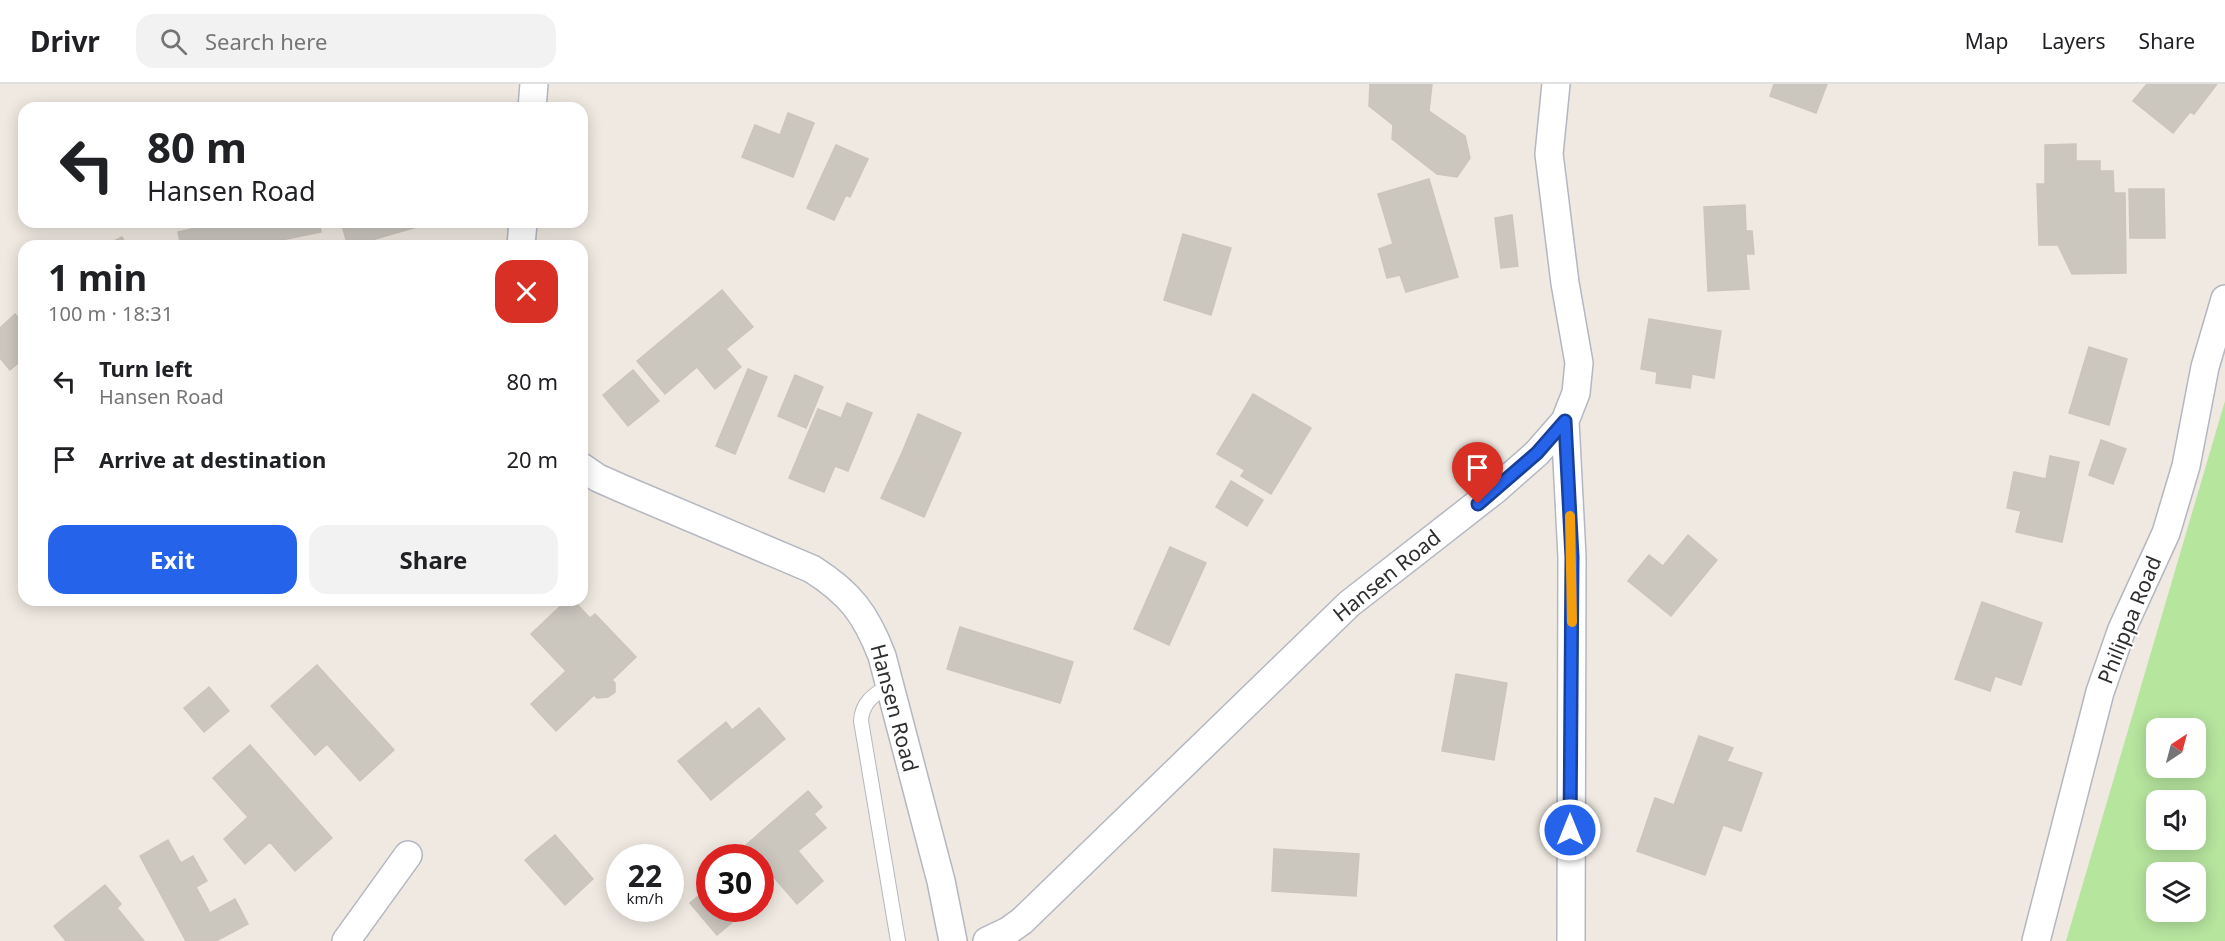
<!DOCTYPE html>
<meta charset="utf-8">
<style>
body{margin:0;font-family:"Noto Sans",sans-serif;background:#f2f2f2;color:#202124;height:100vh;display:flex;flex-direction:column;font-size:22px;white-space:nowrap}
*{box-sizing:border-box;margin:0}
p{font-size:20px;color:#757577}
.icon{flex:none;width:33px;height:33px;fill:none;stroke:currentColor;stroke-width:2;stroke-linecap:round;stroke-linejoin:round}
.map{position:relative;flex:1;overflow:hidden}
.details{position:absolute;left:18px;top:156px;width:570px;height:366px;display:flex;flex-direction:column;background:#fff;border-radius:18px;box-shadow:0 3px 15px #0003}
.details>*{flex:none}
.hud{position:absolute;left:18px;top:18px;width:570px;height:126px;border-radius:18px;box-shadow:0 3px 15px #0003;background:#fff;color:#202124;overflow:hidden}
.needle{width:39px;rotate:36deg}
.tools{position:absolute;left:2146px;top:634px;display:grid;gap:12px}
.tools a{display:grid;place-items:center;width:60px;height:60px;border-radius:12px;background:#fff;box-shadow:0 3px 15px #0003;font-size:30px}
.speed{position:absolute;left:606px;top:760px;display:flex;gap:12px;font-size:30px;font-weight:700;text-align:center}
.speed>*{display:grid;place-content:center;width:78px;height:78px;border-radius:50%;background:#fff;box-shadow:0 3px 15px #0003;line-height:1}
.speed small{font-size:15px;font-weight:400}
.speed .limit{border:9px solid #d22;background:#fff;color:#111}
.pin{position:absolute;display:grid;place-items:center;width:51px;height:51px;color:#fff;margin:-62px -26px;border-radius:50% 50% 50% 0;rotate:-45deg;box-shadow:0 0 6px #0007}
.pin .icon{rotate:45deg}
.me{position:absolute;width:66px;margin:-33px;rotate:0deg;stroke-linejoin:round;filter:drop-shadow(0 0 4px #0008)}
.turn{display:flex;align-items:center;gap:21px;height:126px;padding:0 30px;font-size:27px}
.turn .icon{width:78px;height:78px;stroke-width:2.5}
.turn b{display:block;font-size:42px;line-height:51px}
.round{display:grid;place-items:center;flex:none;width:63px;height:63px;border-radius:18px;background:#f2f2f2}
.summary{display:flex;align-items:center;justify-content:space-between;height:102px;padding:0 30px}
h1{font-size:36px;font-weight:700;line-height:45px}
.button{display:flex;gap:12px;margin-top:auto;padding:12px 30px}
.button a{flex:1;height:69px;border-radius:18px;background:#2563eb;color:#fff;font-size:24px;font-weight:700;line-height:69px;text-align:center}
.button a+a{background:#f2f2f2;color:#202124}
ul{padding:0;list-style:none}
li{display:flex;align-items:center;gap:18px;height:78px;padding:0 30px}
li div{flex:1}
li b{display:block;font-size:22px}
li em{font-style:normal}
header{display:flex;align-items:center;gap:36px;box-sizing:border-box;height:84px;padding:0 30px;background:#fff;border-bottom:2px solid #e0e0e0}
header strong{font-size:28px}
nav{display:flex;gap:33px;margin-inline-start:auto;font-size:21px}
.search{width:420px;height:54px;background:#f2f2f2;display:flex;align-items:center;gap:15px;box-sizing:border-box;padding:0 21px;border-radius:18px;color:#757577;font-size:22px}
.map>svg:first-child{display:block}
</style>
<header>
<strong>Drivr</strong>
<div class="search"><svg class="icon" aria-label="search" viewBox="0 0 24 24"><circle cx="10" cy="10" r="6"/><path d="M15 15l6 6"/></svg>Search here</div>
<nav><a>Map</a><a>Layers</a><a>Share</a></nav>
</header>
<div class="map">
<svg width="2225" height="857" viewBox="0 0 2225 857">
<rect width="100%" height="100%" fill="#efe9e1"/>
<path fill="#b6e59e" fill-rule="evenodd" d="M2225 317V857H2066ZM2157 645H2196V684H2157ZM2157 717H2196V756H2157ZM2157 789H2196V828H2157Z"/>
<path fill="#cbc7bf" stroke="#cbc5ba" stroke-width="1.5" d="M1370 0H1432L1429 27 1465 52 1470 74 1457 93 1437 90 1392 55 1393 41 1369 22Z
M1774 0H1827L1816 29 1770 12Z
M2147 0H2217L2194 30 2190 28 2173 49 2133 17Z
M788 29 814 39 793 93 742 73 755 41 780 51Z
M2076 60V77H2100V87H2113L2114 109H2125L2126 189 2072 190 2058 161H2039L2037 100H2045V61Z
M836 61 868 75 850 113 846 111 834 136 807 124Z
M1429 95 1458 193 1406 208 1400 191 1387 194 1379 165 1393 160 1378 110Z
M2129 105H2164L2165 154H2130Z
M1745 121 1746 147H1752L1754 170H1746L1749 205 1708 207 1704 123Z
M1512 131 1518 182 1501 184 1495 134Z
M204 138H319L321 148 253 162H181L178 148 205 142Z
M341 138H434L351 162H348Z
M1183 150 1231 164 1211 231 1164 216Z
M122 153 127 162H104Z
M722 206 753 243 726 265 741 283 715 305 697 283 665 310 637 277Z
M15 230 24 240V274L10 286 0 274V244Z
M1649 235 1721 247 1714 294 1692 290 1690 304 1656 299 1657 288 1641 285Z
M2089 263 2127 275 2109 341 2069 329Z
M748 285 767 293 735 370 716 362Z
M633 286 659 317 628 342 603 311Z
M795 291 823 303 806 344 778 332Z
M1253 310 1311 344 1271 410 1241 392 1245 386 1217 370Z
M847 319 872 329 848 387 835 382 824 408 789 394 818 325 841 334Z
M918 330 961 349 943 390 901 371Z
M2101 356 2126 365 2113 400 2089 391Z
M901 371 943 390 924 433 881 414Z
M2050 372 2079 378 2062 458 2016 448 2021 427 2007 424 2014 388 2046 395Z
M1231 397 1263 416 1247 442 1216 423Z
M1688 451 1717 476 1671 532 1628 497 1649 471 1663 482Z
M1170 463 1206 479 1169 561 1134 545Z
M567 516H573L590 534 595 530 636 573 612 596 615 599V608L608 613 597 614 594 611 556 647 531 620 566 587 531 550Z
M1982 518 2042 539 2021 601 1995 592 1990 607 1955 595Z
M960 543 1073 578 1060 619 947 585Z
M317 581 394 666 360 697 327 660 315 671 271 622Z
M1456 590 1507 599 1494 676 1442 667Z
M209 603 229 627 204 648 184 624Z
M759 624 785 655 711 716 678 677 726 638 732 646Z
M1699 652 1733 664 1727 677 1762 689 1741 747 1723 741 1705 791 1637 767 1655 714 1674 721Z
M250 661 332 754 295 787 270 758 245 780 224 755 248 733 213 694Z
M808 707 822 723 814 730 826 744 798 767 823 797 797 820 760 777V774H758L746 761Z
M555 751 593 795 565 821 525 776Z
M168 756 181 779 193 772 207 797 196 803 210 829 235 815 248 840 216 857H186L140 772Z
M1274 765 1359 770 1356 812 1272 807Z
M105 801 121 820 117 824 144 857H66L54 842Z
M710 802V825H748L717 851 690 819Z"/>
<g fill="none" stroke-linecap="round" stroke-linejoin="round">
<defs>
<path id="service" d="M888 602C873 611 862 619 861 637L898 857"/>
<path id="minor" d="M532 24 534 0
M521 162 523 138
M1565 337 1572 473 1571 857
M582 383 598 394 623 405 812 485C850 509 866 530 882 572L941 797 953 857
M346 857 408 771
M987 857 1008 847 1022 837 1349 520 1495 406 1537 369 1565 337 1576 309 1579 279 1565 199 1549 70 1556 0
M2036 857 2100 608 2122 545 2166 449 2186 382 2205 283 2225 215"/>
</defs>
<use href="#service" stroke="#b4b7c1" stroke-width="16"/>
<use href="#minor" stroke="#b4b7c1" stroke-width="30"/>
<use href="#service" stroke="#fff" stroke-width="14"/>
<use href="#minor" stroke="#fff" stroke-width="27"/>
</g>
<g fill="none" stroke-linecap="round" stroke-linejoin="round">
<defs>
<path id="route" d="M1478 420 1537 369 1565 337 1572 473 1570 746"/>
</defs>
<use href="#route" stroke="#184099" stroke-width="15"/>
<use href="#route" stroke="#2563eb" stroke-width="10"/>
<path stroke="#f59e0b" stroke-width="10" d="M1570 432 1572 538"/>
</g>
<g text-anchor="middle" stroke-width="4.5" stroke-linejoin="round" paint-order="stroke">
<g font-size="21" fill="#2e2e2e" stroke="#fff">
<text transform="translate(1387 492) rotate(-39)" y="7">Hansen Road</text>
<text transform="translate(2130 536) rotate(-68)" y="7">Philippa Road</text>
<text transform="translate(894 624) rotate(75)" y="7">Hansen Road</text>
</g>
</g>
</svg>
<div class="tools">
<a><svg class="needle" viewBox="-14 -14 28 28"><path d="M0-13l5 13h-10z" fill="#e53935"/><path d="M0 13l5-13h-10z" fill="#757577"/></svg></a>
<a><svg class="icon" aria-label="sound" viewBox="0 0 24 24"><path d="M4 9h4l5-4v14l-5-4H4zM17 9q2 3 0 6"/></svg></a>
<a><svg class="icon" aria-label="layers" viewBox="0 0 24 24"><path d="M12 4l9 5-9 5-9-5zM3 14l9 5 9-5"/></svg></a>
</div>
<div class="speed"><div>22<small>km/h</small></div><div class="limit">30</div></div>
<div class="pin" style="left:1478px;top:420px;background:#d93025"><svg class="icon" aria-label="arrive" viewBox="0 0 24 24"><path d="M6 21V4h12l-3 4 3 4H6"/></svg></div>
<svg class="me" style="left:1570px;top:746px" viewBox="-20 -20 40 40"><circle r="17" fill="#2563eb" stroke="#fff" stroke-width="3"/><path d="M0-11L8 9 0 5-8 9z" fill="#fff"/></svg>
<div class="hud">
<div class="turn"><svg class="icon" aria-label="left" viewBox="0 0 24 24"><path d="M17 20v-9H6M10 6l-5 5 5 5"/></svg><div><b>80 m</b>Hansen Road</div></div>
</div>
<section class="details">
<div class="summary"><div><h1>1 min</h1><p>100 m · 18:31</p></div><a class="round" style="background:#d93025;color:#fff"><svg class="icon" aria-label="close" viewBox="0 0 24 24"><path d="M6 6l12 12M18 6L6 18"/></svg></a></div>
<ul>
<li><svg class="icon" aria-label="left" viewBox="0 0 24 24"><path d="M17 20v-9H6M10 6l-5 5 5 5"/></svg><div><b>Turn left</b><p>Hansen Road</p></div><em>80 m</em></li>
<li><svg class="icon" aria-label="arrive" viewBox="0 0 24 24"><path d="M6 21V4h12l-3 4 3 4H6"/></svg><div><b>Arrive at destination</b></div><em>20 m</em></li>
</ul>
<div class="button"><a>Exit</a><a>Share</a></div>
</section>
</div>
